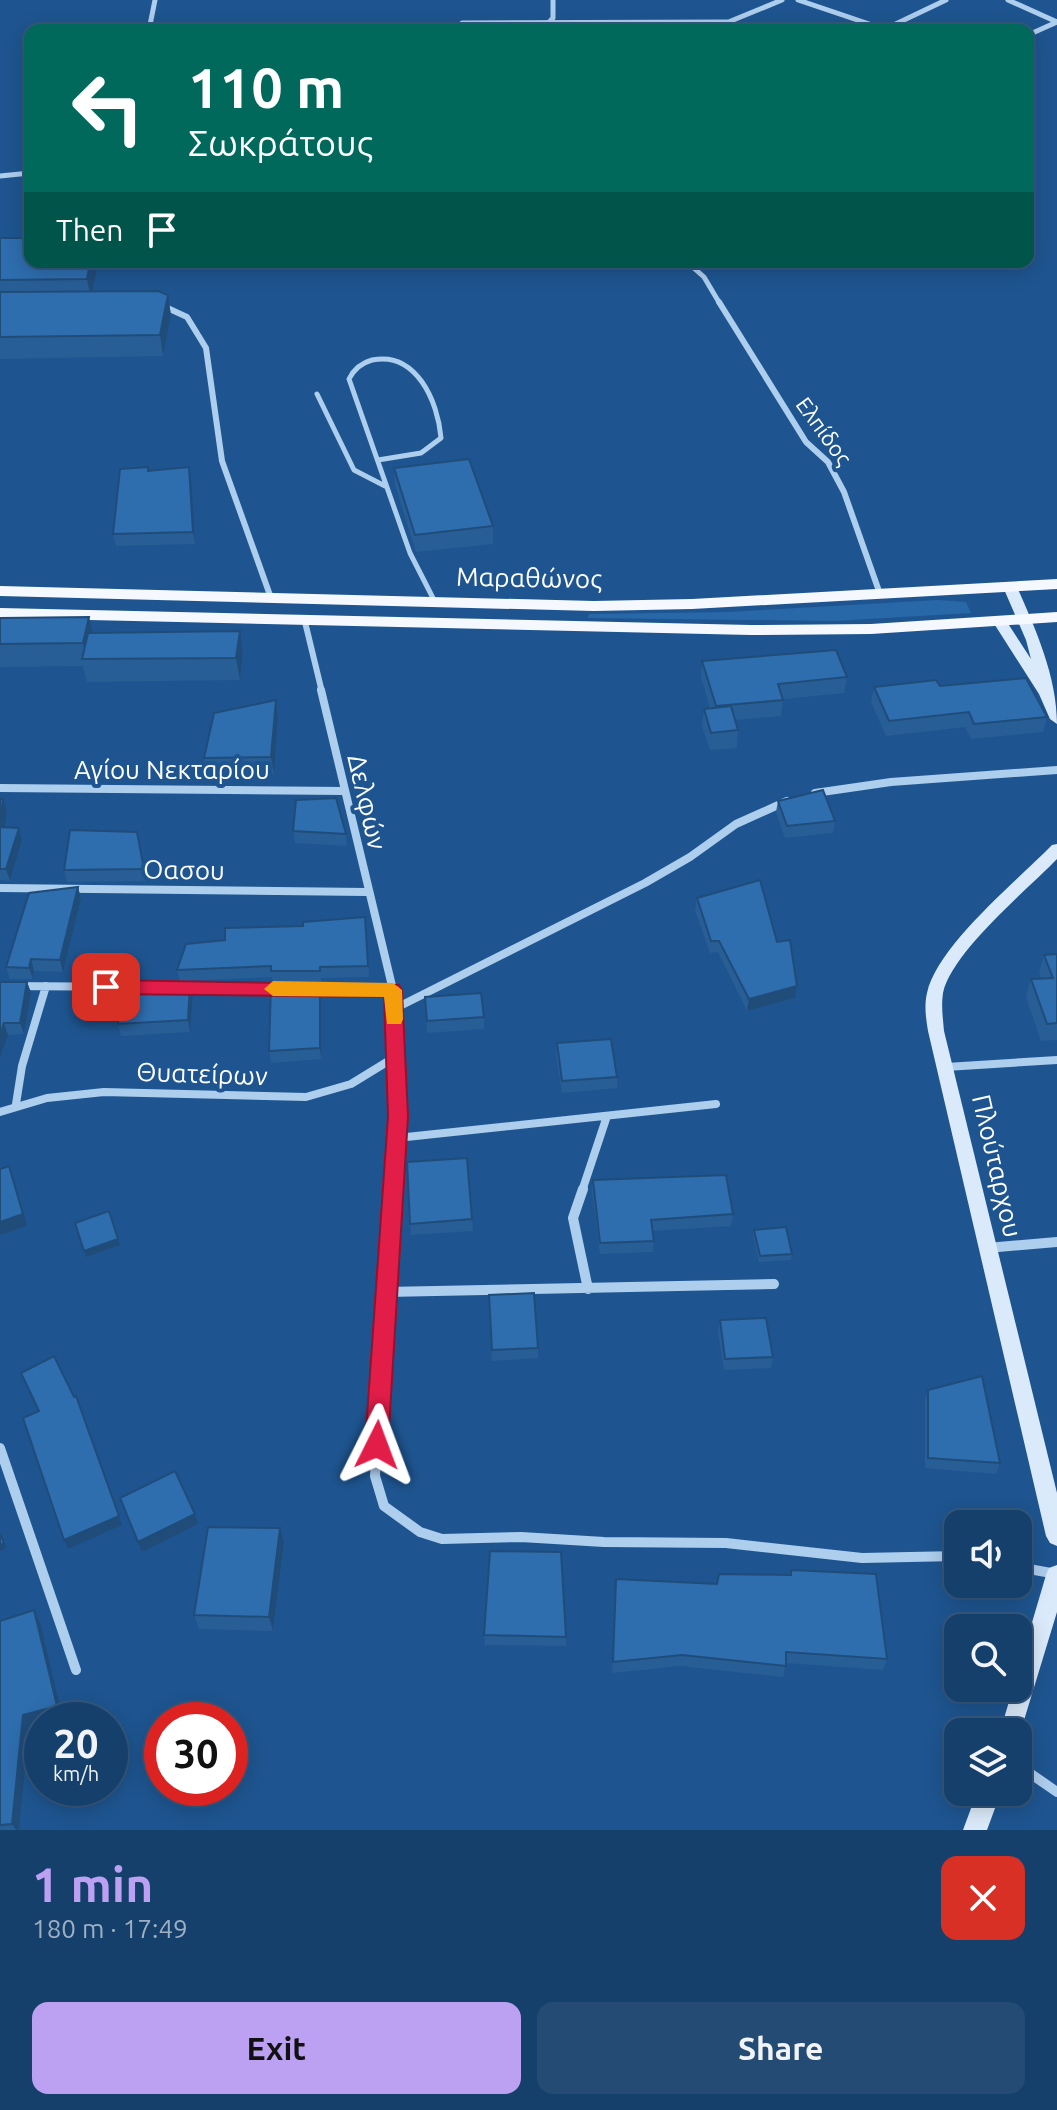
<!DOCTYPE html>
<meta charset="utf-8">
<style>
body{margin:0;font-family:Ubuntu,sans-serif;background:#234b74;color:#f1f3f6;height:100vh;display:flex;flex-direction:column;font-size:30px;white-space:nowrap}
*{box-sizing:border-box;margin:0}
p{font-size:26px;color:#9eafc2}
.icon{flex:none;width:44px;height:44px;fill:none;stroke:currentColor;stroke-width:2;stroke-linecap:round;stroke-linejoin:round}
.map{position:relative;height:1830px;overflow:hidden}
.side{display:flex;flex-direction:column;background:#16406c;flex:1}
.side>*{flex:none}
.banner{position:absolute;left:24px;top:24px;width:1010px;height:244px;border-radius:16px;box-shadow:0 4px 20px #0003,0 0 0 2px #35597f;background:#00695c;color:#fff;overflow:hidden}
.buttons{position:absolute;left:944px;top:1510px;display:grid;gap:16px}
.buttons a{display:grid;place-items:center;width:88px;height:88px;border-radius:16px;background:#16406c;box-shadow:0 4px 20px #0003,0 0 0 2px #35597f;font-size:40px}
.speed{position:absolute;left:24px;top:1702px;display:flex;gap:16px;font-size:40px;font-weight:700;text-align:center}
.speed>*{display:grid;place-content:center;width:104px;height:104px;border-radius:50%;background:#16406c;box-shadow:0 4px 20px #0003,0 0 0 2px #35597f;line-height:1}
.speed small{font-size:20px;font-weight:400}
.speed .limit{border:12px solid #d22;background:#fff;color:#111}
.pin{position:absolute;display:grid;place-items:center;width:68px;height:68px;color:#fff;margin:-34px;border-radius:16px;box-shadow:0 4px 12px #0006}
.me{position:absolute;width:88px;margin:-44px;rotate:3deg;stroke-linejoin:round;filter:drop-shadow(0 0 6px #0008)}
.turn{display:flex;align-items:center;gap:28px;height:168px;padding:0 32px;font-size:36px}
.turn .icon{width:104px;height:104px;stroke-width:2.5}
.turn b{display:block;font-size:56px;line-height:68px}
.then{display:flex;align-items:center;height:76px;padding:0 32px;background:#0003;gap:16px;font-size:30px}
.round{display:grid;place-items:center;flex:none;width:84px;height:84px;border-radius:16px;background:#234b74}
.headline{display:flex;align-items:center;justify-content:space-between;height:136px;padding:0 32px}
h1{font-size:48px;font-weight:600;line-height:60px;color:#bca0f2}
.primary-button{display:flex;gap:16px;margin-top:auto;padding:16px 32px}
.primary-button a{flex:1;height:92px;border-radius:16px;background:#bca0f2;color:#111;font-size:32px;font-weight:600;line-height:92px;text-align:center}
.primary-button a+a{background:#234b74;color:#f1f3f6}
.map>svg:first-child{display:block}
</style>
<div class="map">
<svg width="1057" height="1830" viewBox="0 0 1057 1830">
<rect width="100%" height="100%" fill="#1e5590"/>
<path fill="#2868a9" d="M938 600 966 602 971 613 834 621 588 618 589 614 729 612Z"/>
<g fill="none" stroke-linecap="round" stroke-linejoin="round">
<path stroke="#aeceed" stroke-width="5" d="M317 394 354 470 385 486
M378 460 421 453 441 438C438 401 416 351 372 360 361 363 354 369 349 379L410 553 435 602"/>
<path stroke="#aeceed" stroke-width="5" d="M798 0 884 29
M1008 0 1057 22
M462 23 727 22
M149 30 155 0
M542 30 553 18V0
M709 30 782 0
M883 30 946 0
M1028 35 1057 22
M0 176 30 173
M687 262 704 277 720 304"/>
<path stroke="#aeceed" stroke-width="6" d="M719 302 806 442 828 462 844 492 880 594
M161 305 187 317 206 348 222 461 271 598
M305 622 322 692"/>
<path stroke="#aeceed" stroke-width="8" d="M321 690 393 990 398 1116 393 1191
M0 788 344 791
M815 793 891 782 1057 770
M0 888 367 892
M0 986 156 987
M182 988 280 989
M310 989 393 990
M394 1009 645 883 690 857 736 824 787 801
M946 1067 1057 1060
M16 1104 22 1066 46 986
M0 1112 47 1098 104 1092 306 1097 351 1084 395 1057
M397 1138 716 1104
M582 1191 607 1116"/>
<path stroke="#aeceed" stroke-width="10" d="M393 1189 375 1476 384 1506 420 1532 442 1539 521 1537 604 1542 726 1543 862 1558 958 1556
M583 1189 573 1218 588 1289
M987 1248 1057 1242
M386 1292 774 1284
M0 1448 76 1670
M1018 1567 1057 1574
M1018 1765 1057 1792"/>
<path fill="#dbeafa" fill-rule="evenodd" d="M1010 583 1017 587C1036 630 1057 677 1057 724L1050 719 1039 694 993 622 1000 618 1005 619 1031 659 1026 640 1003 587Z
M1057 844V859C1027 890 952 952 943 993 941 1006 943 1019 944 1031L1057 1493V1546L1050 1543 1046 1536 928 1031C926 1019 924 1006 927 993 937 946 1017 881 1052 845Z
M1057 1565V1612L1018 1740V1732H1000L1013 1688H1018V1670L1046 1575 1049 1568Z
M977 1792H1001L987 1830H963Z"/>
<path fill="#f5f9ff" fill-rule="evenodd" d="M1057 579V589L692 609 594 611 0 596V586L594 601 692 599Z
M0 608 751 625 871 624 1057 612V622L871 634 751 635 0 618Z"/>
</g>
<path fill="#285e96" d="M0 238 98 262 92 292 168 295 171 316 163 356 0 359Z
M189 467 195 544 116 546 113 534 148 470Z
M394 468 493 526V544L416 552 395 485Z
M0 618 93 633 243 653 240 680 87 682 83 666 0 667Z
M702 661 847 677 844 693 783 699 781 716 735 720 738 730 737 748 710 750 702 726 704 709 710 708 701 677Z
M940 686 1047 717 1043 732 971 739 965 727 886 736 871 702 874 687Z
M278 718 274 774 207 775 204 758Z
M0 799H3L7 811 4 828H19L22 840 10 881 0 880Z
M778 801 835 821 833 833 785 838 776 812Z
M293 831 346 834 347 846 295 843Z
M137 832 147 881 67 882 64 870Z
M78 887 81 899 63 972 34 971 33 979H10L6 967Z
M697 898 777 942 797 986 795 998 747 1011 718 952 710 953 695 910Z
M365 917 369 977 321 978V982H273L272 977 180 981 177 970 225 940 303 926Z
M1057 954V1040L1041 1041 1026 997 1031 979H1041L1039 972 1044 955Z
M0 982H27L31 993 24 1034 8 1035 0 1058Z
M190 983 193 995 190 1032 121 1036 118 1024 171 986Z
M321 996V1059L271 1063 269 1051Z
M425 997 484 1017V1029L427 1033Z
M557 1043 617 1077V1088L562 1093 556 1055Z
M467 1158 473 1231 411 1235 407 1162Z
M593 1180 733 1214 731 1226 653 1231 654 1241 653 1252 600 1254 592 1191Z
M754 1230 792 1254 791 1260 759 1262 753 1235Z
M489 1295 538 1348V1358L492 1361Z
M720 1320 773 1357 771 1368 724 1370 718 1331Z
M928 1390 1000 1463 996 1474 925 1468V1400Z
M284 1543 273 1631 199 1629 194 1615Z
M791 1570 887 1659 883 1670 786 1663 783 1677 680 1666 612 1673 615 1591 717 1584 790 1575Z
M34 1610 40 1622 63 1718 42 1720V1723L29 1727 19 1830H0V1621Z
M484 1635 566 1637V1646L485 1645Z"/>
<path fill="#204c7a" d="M90 262H98L91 300 87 279Z
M168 295 171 316 163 356 160 335Z
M189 467 191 479 195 544 193 532Z
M89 617 94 639 86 659 83 643Z
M240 631 243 653 240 680 236 658Z
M276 700 278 718 274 774 271 757Z
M3 799 7 811 3 839 0 830V822Z
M19 828 22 840 10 881 6 869Z
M78 887 81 899 63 972 60 960Z
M31 959 34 971 33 979 29 968Z
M27 982 31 993 24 1034 20 1023Z
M190 983 193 995 190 1032 188 1020Z
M320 985 321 996V1059L320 1048Z
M797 986 795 998 747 1011 749 999Z
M4 1023 8 1035 0 1058V1035Z
M13 1177 27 1226 0 1235V1222Z
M118 1239 120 1245 86 1257 84 1251Z
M195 1514 198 1524 142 1552 138 1542Z
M119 1516 122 1525 68 1549 64 1540Z
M280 1528 284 1543 273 1631 269 1617Z
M0 1532 6 1548 0 1551Z
M34 1610 40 1622 63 1718 54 1720H42V1723L29 1727 19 1830H16L12 1824Z"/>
<path fill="#2e6dae" stroke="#204c7a" stroke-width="2" d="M0 238H30V262H90L87 279 0 280Z
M158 291 168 295 160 335 0 337V292Z
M469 459 493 526 415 535 394 468Z
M148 467V471L189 467 193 532 113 534 120 469Z
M89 617 83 643 0 644V618Z
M240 631 236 658 82 659 88 633Z
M836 650 847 677 778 684 783 700 716 706 702 661Z
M1026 678 1047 717 974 724 969 712 889 721 874 687 936 680 940 686Z
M276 700 271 757 204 758 214 713Z
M731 706 738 730 711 733 704 709Z
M823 790 835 821 787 826 778 801Z
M336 798 346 834 293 831 296 800Z
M0 799H3L0 822Z
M0 827 19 828 6 869H0Z
M70 830 137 832 144 869 64 870Z
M760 880 777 942 790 940 797 986 749 999 719 941H711L697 898Z
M78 887 60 960 31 959 29 968 6 967 29 893Z
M365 917 368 966 320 967V971H271V966L177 970 186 944 225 940V928L303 926V922Z
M1057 954V1023L1047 1024 1031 979 1053 978 1044 955Z
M0 982H27L20 1023H4L0 1035Z
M172 983H190L188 1020 118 1024 121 989 171 986Z
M271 984 320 985V1048L269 1051Z
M481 993 484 1017 427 1021 425 997Z
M611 1039 617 1077 562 1081 557 1043Z
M467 1158 472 1219 410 1224 407 1162Z
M9 1166 23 1214 0 1222V1169Z
M726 1175 733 1214 651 1220 654 1241 600 1243 593 1180Z
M109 1211 118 1239 84 1251 75 1223Z
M786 1227 792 1254 760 1256 754 1230Z
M534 1293 538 1348 492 1350 489 1295Z
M766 1318 773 1357 725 1359 720 1320Z
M54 1356 74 1397 76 1396 119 1516 64 1540 23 1418 39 1411 21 1373Z
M982 1376 1000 1463 928 1458V1390Z
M175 1471 195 1514 138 1542 120 1498Z
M208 1527 280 1528 269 1617 194 1615Z
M0 1533 4 1543 0 1545Z
M490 1551 561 1552 566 1637 484 1635Z
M791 1570 876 1574 887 1659 786 1652V1666L682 1655 613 1662 616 1579 717 1584 719 1574 791 1575Z
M34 1610 57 1706 23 1715 12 1824 0 1825V1621Z"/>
<path fill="#e11d48" stroke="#92132f" stroke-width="2" d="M106 980 399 985 402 990 408 1116 388 1445 385 1453 377 1456 369 1453 365 1445 388 1116 384 997 106 994 97 987Z"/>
<path fill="#f59e0b" d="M273 981 393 983 402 990 403 1019 401 1024H387L384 997 273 996 264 989Z"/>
<g text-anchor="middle" stroke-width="8" stroke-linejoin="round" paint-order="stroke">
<g font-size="22" fill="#fff" stroke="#1e5590">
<text transform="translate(824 431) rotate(54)" y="8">Ελπίδος</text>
</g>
<g font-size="26" fill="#fff" stroke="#1e5590">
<text transform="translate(529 578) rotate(1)" y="9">Μαραθώνος</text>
<text x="172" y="779">Αγίου Νεκταρίου</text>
<text transform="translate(367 802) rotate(77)" y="9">Δελφών</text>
<text transform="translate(184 870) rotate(1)" y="9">Οασου</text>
<text transform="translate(202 1074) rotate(2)" y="9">Θυατείρων</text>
<text transform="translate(997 1166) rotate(77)" y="9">Πλούταρχου</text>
</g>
</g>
</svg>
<div class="buttons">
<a><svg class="icon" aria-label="sound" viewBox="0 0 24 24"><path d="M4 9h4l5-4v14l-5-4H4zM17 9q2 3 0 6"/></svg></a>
<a><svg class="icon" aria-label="search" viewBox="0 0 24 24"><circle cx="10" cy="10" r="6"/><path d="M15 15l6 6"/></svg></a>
<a><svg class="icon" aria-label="layers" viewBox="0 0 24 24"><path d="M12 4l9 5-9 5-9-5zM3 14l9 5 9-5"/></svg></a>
</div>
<div class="speed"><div>20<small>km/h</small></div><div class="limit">30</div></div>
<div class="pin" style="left:106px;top:987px;background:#d93025"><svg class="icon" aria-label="arrive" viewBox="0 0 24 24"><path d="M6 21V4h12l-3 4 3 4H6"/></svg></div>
<svg class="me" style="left:377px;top:1445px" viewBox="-20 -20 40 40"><path d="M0-17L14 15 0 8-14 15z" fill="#e11d48" stroke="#fff" stroke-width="4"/></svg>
<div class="banner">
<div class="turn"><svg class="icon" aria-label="left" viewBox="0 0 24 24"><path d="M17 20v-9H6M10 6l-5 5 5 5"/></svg><div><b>110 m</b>Σωκράτους</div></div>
<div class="then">Then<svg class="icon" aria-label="arrive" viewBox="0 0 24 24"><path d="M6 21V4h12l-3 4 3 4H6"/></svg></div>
</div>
</div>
<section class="side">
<div class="headline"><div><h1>1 min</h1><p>180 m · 17:49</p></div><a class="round" style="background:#d93025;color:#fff"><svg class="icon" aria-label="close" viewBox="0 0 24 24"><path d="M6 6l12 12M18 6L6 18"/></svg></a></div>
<div class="primary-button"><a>Exit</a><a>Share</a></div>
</section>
